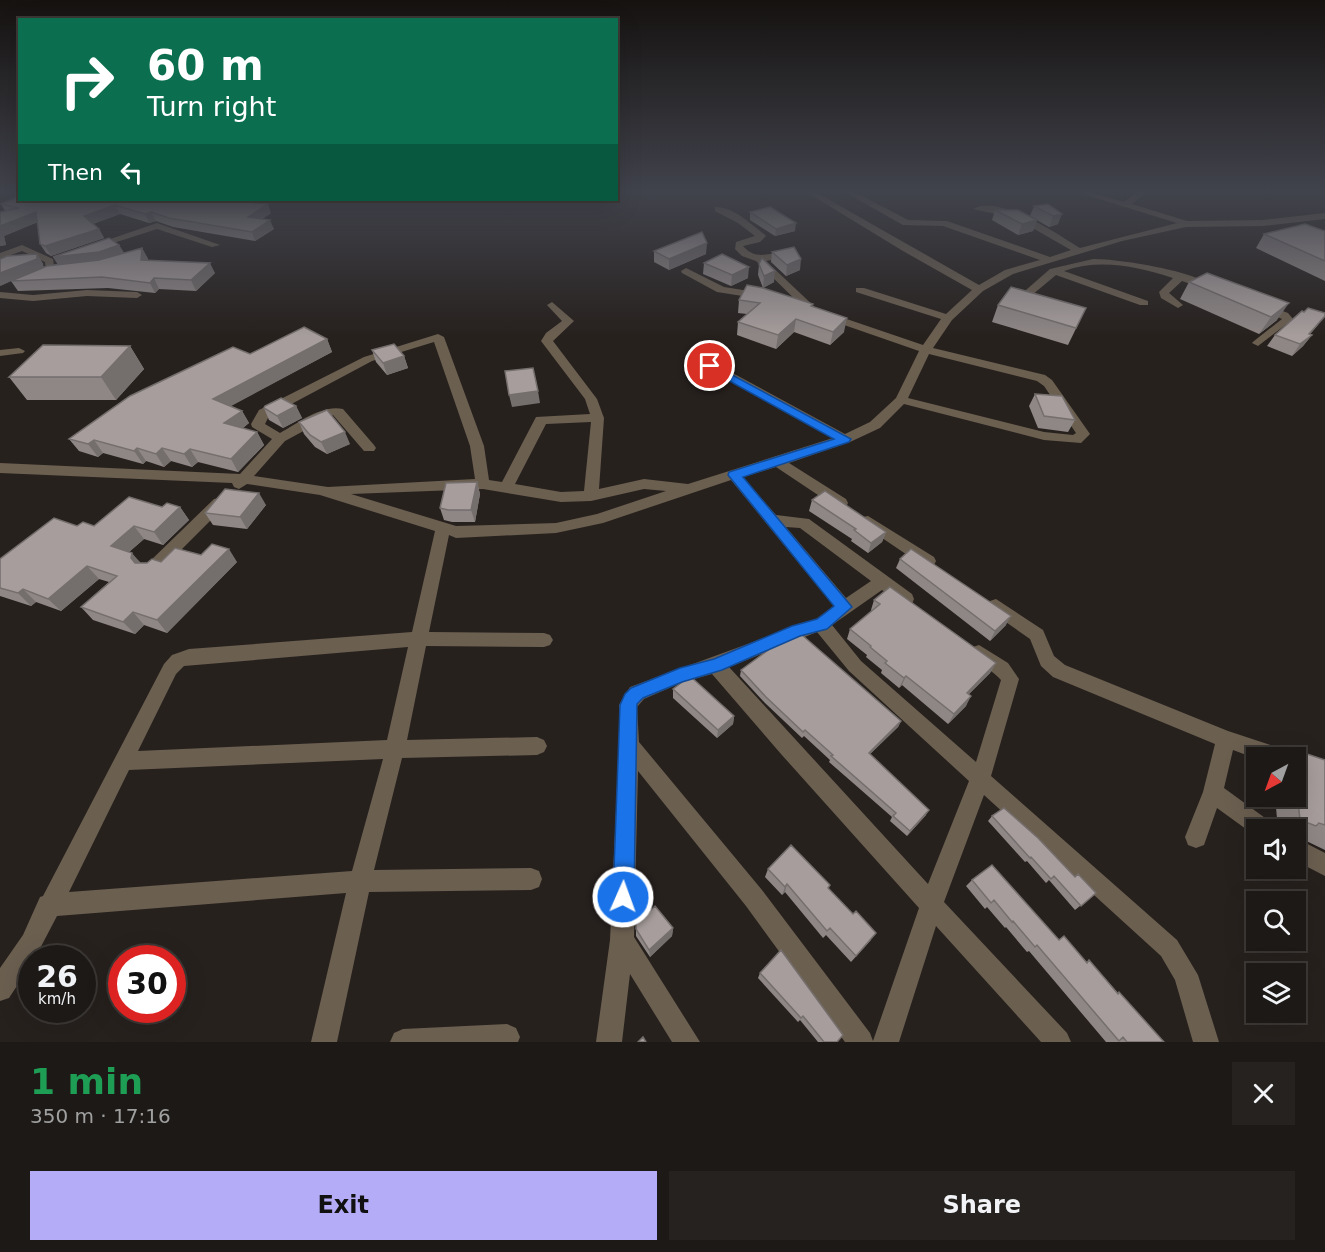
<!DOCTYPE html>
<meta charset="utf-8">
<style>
body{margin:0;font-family:"DejaVu Sans",sans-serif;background:#25221f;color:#f1f3f6;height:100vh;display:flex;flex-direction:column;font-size:22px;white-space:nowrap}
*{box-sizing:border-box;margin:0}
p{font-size:20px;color:#a0a0a1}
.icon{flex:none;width:33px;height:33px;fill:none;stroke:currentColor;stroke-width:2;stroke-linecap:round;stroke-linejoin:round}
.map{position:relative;height:1042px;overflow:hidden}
.drawer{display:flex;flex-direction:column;background:#1d1916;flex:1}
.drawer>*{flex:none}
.banner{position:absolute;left:18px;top:18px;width:600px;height:183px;border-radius:0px;box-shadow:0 6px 24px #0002,0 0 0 2px #3b3835;background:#0b6e4f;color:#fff;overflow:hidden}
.needle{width:39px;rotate:221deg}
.buttons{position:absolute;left:1246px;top:747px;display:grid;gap:12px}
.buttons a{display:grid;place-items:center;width:60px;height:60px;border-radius:0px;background:#1d1916;box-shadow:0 6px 24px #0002,0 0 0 2px #3b3835;font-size:30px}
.speed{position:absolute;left:18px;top:945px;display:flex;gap:12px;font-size:30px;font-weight:700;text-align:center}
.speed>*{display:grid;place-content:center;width:78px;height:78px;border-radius:50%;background:#1d1916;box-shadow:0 6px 24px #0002,0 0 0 2px #3b3835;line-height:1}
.speed small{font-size:15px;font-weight:400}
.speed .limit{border:9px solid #d22;background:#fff;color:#111}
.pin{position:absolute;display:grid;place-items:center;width:51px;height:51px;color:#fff;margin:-26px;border:3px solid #fff;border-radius:50%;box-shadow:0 2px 6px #0007}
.me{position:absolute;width:66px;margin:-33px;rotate:2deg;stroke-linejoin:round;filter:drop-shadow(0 0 4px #0008)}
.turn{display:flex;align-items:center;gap:21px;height:126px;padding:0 30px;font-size:27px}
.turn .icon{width:78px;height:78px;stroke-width:2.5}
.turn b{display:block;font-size:42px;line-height:51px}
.then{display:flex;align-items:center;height:57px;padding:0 30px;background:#0003;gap:12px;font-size:22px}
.round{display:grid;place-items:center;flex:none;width:63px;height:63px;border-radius:0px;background:#25221f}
.headline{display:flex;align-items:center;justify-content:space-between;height:102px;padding:0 30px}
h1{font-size:36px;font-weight:700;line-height:45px;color:#1e9e55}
.primary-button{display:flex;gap:12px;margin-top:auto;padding:12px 30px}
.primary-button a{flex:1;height:69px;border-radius:0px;background:#b5acf8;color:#111;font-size:24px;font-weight:700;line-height:69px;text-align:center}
.primary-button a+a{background:#25221f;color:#f1f3f6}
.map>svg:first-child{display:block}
</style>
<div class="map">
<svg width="1325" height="1042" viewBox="0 0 1325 1042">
<rect width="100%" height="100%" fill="#27211e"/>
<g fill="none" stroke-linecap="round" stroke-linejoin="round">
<path fill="#6b5f50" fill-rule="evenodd" d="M652 190H660L655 194Z
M803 190H812L979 285 1005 270 1040 260 943 226 903 225 841 190H851L908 220 947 221 1050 257 1071 250 1015 218 973 209C997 193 1059 235 1080 248L1177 223 1070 190H1082L1124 202 1140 190H1149L1132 204 1187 221 1263 220 1325 213V219L1263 226 1186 227 1122 241 1013 274 983 291 952 320 933 348 1045 375 1052 380 1090 434 1081 443 1044 440 904 404 880 428 850 442 789 463 846 499 848 503 846 507H836L776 467 743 477 776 515 809 519 912 594 914 599 912 604 906 606 882 590 832 625 861 661 976 762 1001 680C992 669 976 664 970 652L973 647 979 645 1008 663 1019 679 991 776 1177 940 1198 975 1219 1042H1193L1175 980 1161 956 984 795 944 902 1067 1033 1071 1042H1041L936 926 899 1042H845L746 906 638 771 634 937 700 1042H672L630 974 622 1042H596L610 940 619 745V705L630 687 816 619 834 606 731 480 603 523 556 533 456 538 449 535 429 632 544 633 550 635 553 640 550 645 544 647 426 646 407 740 537 737 544 740 547 746 544 752 537 755 402 758 374 870 531 868 539 871 542 879 539 887 531 890 369 892 337 1042H311L346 893 57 916 35 958H32V963L9 998 0 1001V968L23 935 40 897 43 896 164 664 172 655 189 649 412 632 435 531 320 495 247 484 239 489 234 487 232 483 0 473V463L240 474 272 439 252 427 251 424 259 410 364 357 438 334 444 337 484 446 489 480 502 482 536 417 590 414 585 399 541 341 546 333 562 321 547 305 552 302 574 321 553 341 597 399 604 418 599 489 644 479 688 484 833 438 704 366 706 363H714L845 434 870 422 896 398 919 351 824 318V314H832L923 345 941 319 856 292V288H864L946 314 972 290 903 251ZM434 342 470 446 475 479 328 487 254 476 285 441 333 415 364 451H374L376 448 374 445 343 409C322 404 298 423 280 433L265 424 269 416 372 361ZM929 354 1037 381 1044 386 1076 433 1073 435 1044 432 908 398ZM591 422 584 491 561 492 515 484 546 424ZM483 489 561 502 591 501 644 489 666 491 597 514 556 523 456 526 351 494ZM786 527 800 528 871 581 846 598ZM817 632 849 671 969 781 928 884 729 667ZM408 647 387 740 138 751 176 674 184 666ZM712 674 781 754 919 908 873 1041 870 1033 762 890 639 742 637 707 644 699 683 682ZM383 759 352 871 69 892 129 770Z
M715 207C732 206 751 224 764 234L766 236 760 242 743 246C757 263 774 250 792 252V256L766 261 817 309V313H809L756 261 742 256 735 249 736 242 755 236 738 223 715 211Z
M157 223 220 245 212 247 157 229 98 248 90 246Z
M22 245 53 259 55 273 43 278H35V274L46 270 45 262 22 251 0 259V253Z
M1093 259C1121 259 1196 271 1216 288L1211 291 1182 281 1169 293 1183 305 1178 308 1161 298 1159 292 1173 278C1138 267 1100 258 1064 271L1148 301V305H1140L1056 275 1020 305H1012L1011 303 1050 269Z
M686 268 724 287 762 293 767 296 762 299 717 292 682 273 681 271Z
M87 290 137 292 142 295 137 298 87 296 33 301 0 298V292L33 295Z
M1264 304 1288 313 1293 319 1258 346 1252 343 1254 341 1282 319 1260 309 1259 307Z
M19 348 25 351 23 353 0 356V350Z
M219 498 224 499 226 503 224 507 157 574H145L143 570 145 566 214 499Z
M868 516 934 557 936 561 934 565H922L863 525 860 521 863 517Z
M996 599 1043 630 1054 656 1065 665 1228 731 1289 751 1292 758 1257 759 1233 750 1224 788 1272 823 1275 830H1257V837L1217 808 1204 845 1196 848 1188 845 1185 837 1203 792 1215 744 1053 677 1041 666 1030 639 990 611 988 606 990 601Z
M1296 838 1325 853V876L1296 861Z
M507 1024 516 1028 520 1037 518 1042H390L394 1033 403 1029Z"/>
</g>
<path fill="#8f8786" d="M20 200H248L242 201 271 213 262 219 274 229 255 241 173 227 156 221 149 223 120 214 93 224 99 229 104 238 51 256 46 253 40 244 38 222 4 236 6 245 0 246V212L5 211 1 204Z
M1048 204 1058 224 1049 227 1030 216 1034 206Z
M995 210 1037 220 1033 231 1018 235 992 220Z
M750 212 795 231 775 236 750 220Z
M1325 231V281L1256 248 1264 234Z
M119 245 124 253 142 248 148 259 147 261 215 273 196 291 159 289 155 293 108 288 18 291 11 281 0 286 37 254 43 264V267L58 264Z
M654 251 706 254 669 270 654 262Z
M772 252 800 270 786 276 771 262Z
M704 263 748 278 731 286 703 274Z
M759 264 774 282 763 288 758 275Z
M1189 282 1277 320 1259 334 1180 299Z
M739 300 812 306 844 332 830 345 794 332 776 349 737 335 738 322 747 314 738 313Z
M998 305 1086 308 1068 345 992 322Z
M1318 325 1310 334 1312 335 1303 346 1292 356 1267 346 1275 335Z
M327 339 332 352 230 406 242 411 249 423 243 428 257 432 264 445 238 472 198 462 192 467 171 461 164 467 146 461 143 464 103 453 98 457 79 451 69 439 250 354Z
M130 346 144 369 116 400H27L9 377Z
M372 350 404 356 408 368 387 375 376 362Z
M1035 394 1075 420 1068 432 1038 428 1029 406Z
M296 406 302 418 283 428 269 420 264 408Z
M299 422 350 444 327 454 315 447 304 434Z
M477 482 480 494 475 522H452L444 520 440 508Z
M812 500 886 532 882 542 868 553 851 541 852 539 809 511Z
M266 505 247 529 213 525 205 513Z
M180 507 189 520 163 545 144 539 129 552 141 563 161 562 201 555 237 562 167 633 144 625 135 634 93 620 81 607 109 582 99 579 61 611 36 602 31 606 0 596V559L77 526H94Z
M900 559 1006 625 990 641 896 568Z
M874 600 996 663 990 673 969 694 966 706 948 724 902 685 899 688 881 673 882 670 866 657 867 655 847 639 850 629 872 611 871 610Z
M741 670 901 721 898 727 870 754 926 815 907 836 890 821 892 817 829 762 830 760 804 736 802 738 765 703 740 676Z
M673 689 734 716 733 724 717 738 673 698Z
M1292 749 1325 760V850L1298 837 1296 838V830H1278L1275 796H1296V758H1280Z
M992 816 1096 893 1075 910 1049 880 1046 883 1027 861 1025 862 988 821Z
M768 869 829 889 871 940 851 962 826 935 823 938 785 892 782 895 765 877Z
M972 880 1059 939 1087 962 1089 960 1118 993 1164 1042H1106L1029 951 1027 952 1006 927 1005 928 987 907 985 909 966 886Z
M673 928 672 936 650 957 636 936V929Z
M760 973 837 1042H818L800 1020 798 1022 758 978Z"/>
<path fill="#746e6d" d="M217 200H248L221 207Z
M268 204 271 213 252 226 248 217Z
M115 205 120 214 89 225 84 216Z
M36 212 42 220 4 236 6 245 0 246V226Z
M151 212 156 221 149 223 145 214Z
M1062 214 1058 224 1049 227 1053 216Z
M270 220 274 229 255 241 252 232Z
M1037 220 1033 231 1018 235 1022 224Z
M796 223 795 231 775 236 776 229Z
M99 229 104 238 51 256 45 246Z
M707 243 706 254 669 270V259Z
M119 245 124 253 104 260 58 265 53 257Z
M142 248 148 259 146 271 141 260Z
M37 254 43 264 44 269 11 281 0 286V273Z
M801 259 800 270 786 276 787 265Z
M210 263 215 273 196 291 191 280Z
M749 267 748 278 731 286 732 275Z
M775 271 774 282 763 288 764 276Z
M154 278 159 289 155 293 150 283Z
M1289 303 1277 320 1259 334 1271 317Z
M1325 316 1306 339 1312 335 1303 346 1292 356 1300 344Z
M847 318 844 332 830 345 833 332Z
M796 319 794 332 776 349 778 335Z
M327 339 332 352 220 412 213 399Z
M130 346 144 369 116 400 101 377Z
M404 356 408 368 387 375 383 363Z
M538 391 540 403 512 407 509 395Z
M296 406 302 418 283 428 277 416Z
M242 411 249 423 231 436 224 423Z
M257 432 264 445 238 472 231 459Z
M345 432 350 444 327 454 321 442Z
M94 440 103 453 98 457 88 444Z
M137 448 146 461 143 464 134 451Z
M162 448 171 461 164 467 156 454Z
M190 449 198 462 192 467 184 454Z
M477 482 480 494 475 522 471 510Z
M259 493 266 505 247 529 240 517Z
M180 507 189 520 163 545 154 532Z
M134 526 144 539 121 559 111 546Z
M886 532 882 542 868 553 871 543Z
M229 549 237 562 167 633 157 620Z
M132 553 143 566 141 571 131 558Z
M87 566 99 579 61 611 48 599Z
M23 589 36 602 31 606 18 593Z
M133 612 144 625 135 634 123 622Z
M1011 616 1006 625 990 641 995 631Z
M996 663 990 673 961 702 967 693Z
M906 676 902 685 899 688 904 678Z
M971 696 966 706 948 724 954 714Z
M734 716 733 724 717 738 718 730Z
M901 721 898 727 866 758 869 753Z
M929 810 926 815 907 836 910 831Z
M787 884 785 892 782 895 785 887Z
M673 928 672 936 650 957 649 950Z"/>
<path fill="#a69d9c" stroke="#746e6d" stroke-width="1.5" d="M20 196V200H226L268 204 248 217 270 220 252 232 169 218 151 212 145 214 115 205 84 216 99 229 45 246 40 244 36 212 0 226V212L19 208 1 204Z
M1048 204 1062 214 1053 216 1034 206Z
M770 207 796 223 776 229 750 212Z
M995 210H1018L1037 220 1022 224Z
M1305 224 1325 231V261L1264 234Z
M702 232 707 243 669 259 654 251Z
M109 238 119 245 99 252 53 257Z
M794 247 801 259 787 265 772 252Z
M142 248 141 260 210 263 191 280 154 278 150 283 102 277 11 281 47 266 99 260Z
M37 254V259L0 273V259L7 256Z
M722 254 749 267 732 275 704 263Z
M762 258 775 271 764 276 759 264Z
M1207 273 1289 303 1271 317 1189 282Z
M747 285 763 288 813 304 811 306 847 318 833 332 796 319 778 335 738 322 760 303 739 300Z
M1011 287 1086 308 1076 328 998 305Z
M1308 308 1325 313V316L1309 334 1312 335 1300 344 1275 335 1302 311 1304 312Z
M304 327 327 339 213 399 242 411 224 423 257 432 231 459 190 449 184 454 162 448 156 454 137 448 134 451 94 440 88 444 69 439 130 396 233 347 250 354Z
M394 344 404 356 383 363 372 350Z
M43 345 130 346 101 377H9Z
M533 368 538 391 509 395 505 371Z
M1035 394 1062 396 1075 420 1044 416Z
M281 398 296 406 277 416 264 408 265 406Z
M327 410 345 432 321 442 310 435 299 422Z
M477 482 471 510H448L440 508 446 483Z
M225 489 259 493 240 517 205 513Z
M825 491 886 532 871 543 854 530 856 529 812 500Z
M129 497 162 507 167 503 180 507 154 532 134 526 111 546 132 553 131 558 135 563H147L152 559 161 562 175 548 201 555 212 544 229 549 157 620 133 612 123 622 81 607 117 576 87 566 48 599 23 589 18 593 0 588V559L54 518 77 526 83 522 94 526Z
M911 549 1011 616 995 631 900 559Z
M890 587 996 663 967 693 971 696 954 714 906 676 904 678 885 663 887 661 870 647 871 646 850 629 880 604 874 600Z
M802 635 901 721 869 753 929 810 910 831 893 816 896 813 831 756 833 755 805 730 803 732 766 697 741 670 775 645Z
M690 676 734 716 718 730 673 689Z
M1292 749 1325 760V825L1319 823 1316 826 1300 820 1296 783V758H1293Z
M1004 808 1038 838 1075 877 1078 874 1096 893 1081 906 1054 876 1051 879 1031 857 1030 858 992 816Z
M791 845 830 885 828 888 853 914 856 911 876 933 856 956 830 928 827 931 787 884 785 887 768 869Z
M992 865 1059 940 1064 936 1087 963 1089 960 1118 994 1119 992 1164 1042H1127L1123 1037 1119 1041 1037 945 1035 947 1013 921 1012 922 994 900 991 903 972 880Z
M655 906 673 928 649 950 636 929V924Z
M781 950 843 1035 837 1042H824L803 1016 801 1018 760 973Z
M643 1037 646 1042H638Z"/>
<linearGradient id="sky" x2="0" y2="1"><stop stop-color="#151210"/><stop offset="0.57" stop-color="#41434c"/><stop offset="1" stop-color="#41434c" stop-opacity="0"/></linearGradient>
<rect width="1325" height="336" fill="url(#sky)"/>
<path fill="#1a73e8" stroke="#114b97" stroke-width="1.5" d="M710 363 851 439 849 442 743 477 852 607 827 629 800 636 722 670 682 682 643 698 637 704 634 897 631 904 623 907 616 904 613 897 620 705 625 694 631 688 680 668 714 659 792 626 817 619 834 606 728 475 729 472 834 439 706 368V364Z"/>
</svg>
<div class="buttons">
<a><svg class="needle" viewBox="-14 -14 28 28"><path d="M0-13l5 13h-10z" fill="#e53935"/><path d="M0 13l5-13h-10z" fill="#a0a0a1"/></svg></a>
<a><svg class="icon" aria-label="sound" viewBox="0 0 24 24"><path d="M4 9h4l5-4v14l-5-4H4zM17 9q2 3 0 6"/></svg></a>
<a><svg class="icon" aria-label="search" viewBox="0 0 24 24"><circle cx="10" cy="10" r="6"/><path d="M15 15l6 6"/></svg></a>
<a><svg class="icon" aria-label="layers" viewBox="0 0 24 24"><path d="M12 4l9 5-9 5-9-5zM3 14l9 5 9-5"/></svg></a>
</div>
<div class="speed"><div>26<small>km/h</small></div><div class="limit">30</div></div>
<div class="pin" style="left:710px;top:366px;background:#d93025"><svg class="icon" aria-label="arrive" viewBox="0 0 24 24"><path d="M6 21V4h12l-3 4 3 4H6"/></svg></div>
<svg class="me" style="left:623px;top:897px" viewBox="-20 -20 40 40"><circle r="17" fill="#1a73e8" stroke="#fff" stroke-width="3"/><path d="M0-11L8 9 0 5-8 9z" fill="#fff"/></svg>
<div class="banner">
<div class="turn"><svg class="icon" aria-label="right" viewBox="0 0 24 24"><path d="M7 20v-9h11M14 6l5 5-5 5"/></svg><div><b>60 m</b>Turn right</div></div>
<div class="then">Then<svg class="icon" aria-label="left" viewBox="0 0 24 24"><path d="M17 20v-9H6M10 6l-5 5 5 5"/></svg></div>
</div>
</div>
<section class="drawer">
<div class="headline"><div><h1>1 min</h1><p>350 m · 17:16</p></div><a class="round"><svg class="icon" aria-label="close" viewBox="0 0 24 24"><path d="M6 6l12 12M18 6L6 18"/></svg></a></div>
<div class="primary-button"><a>Exit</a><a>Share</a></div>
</section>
